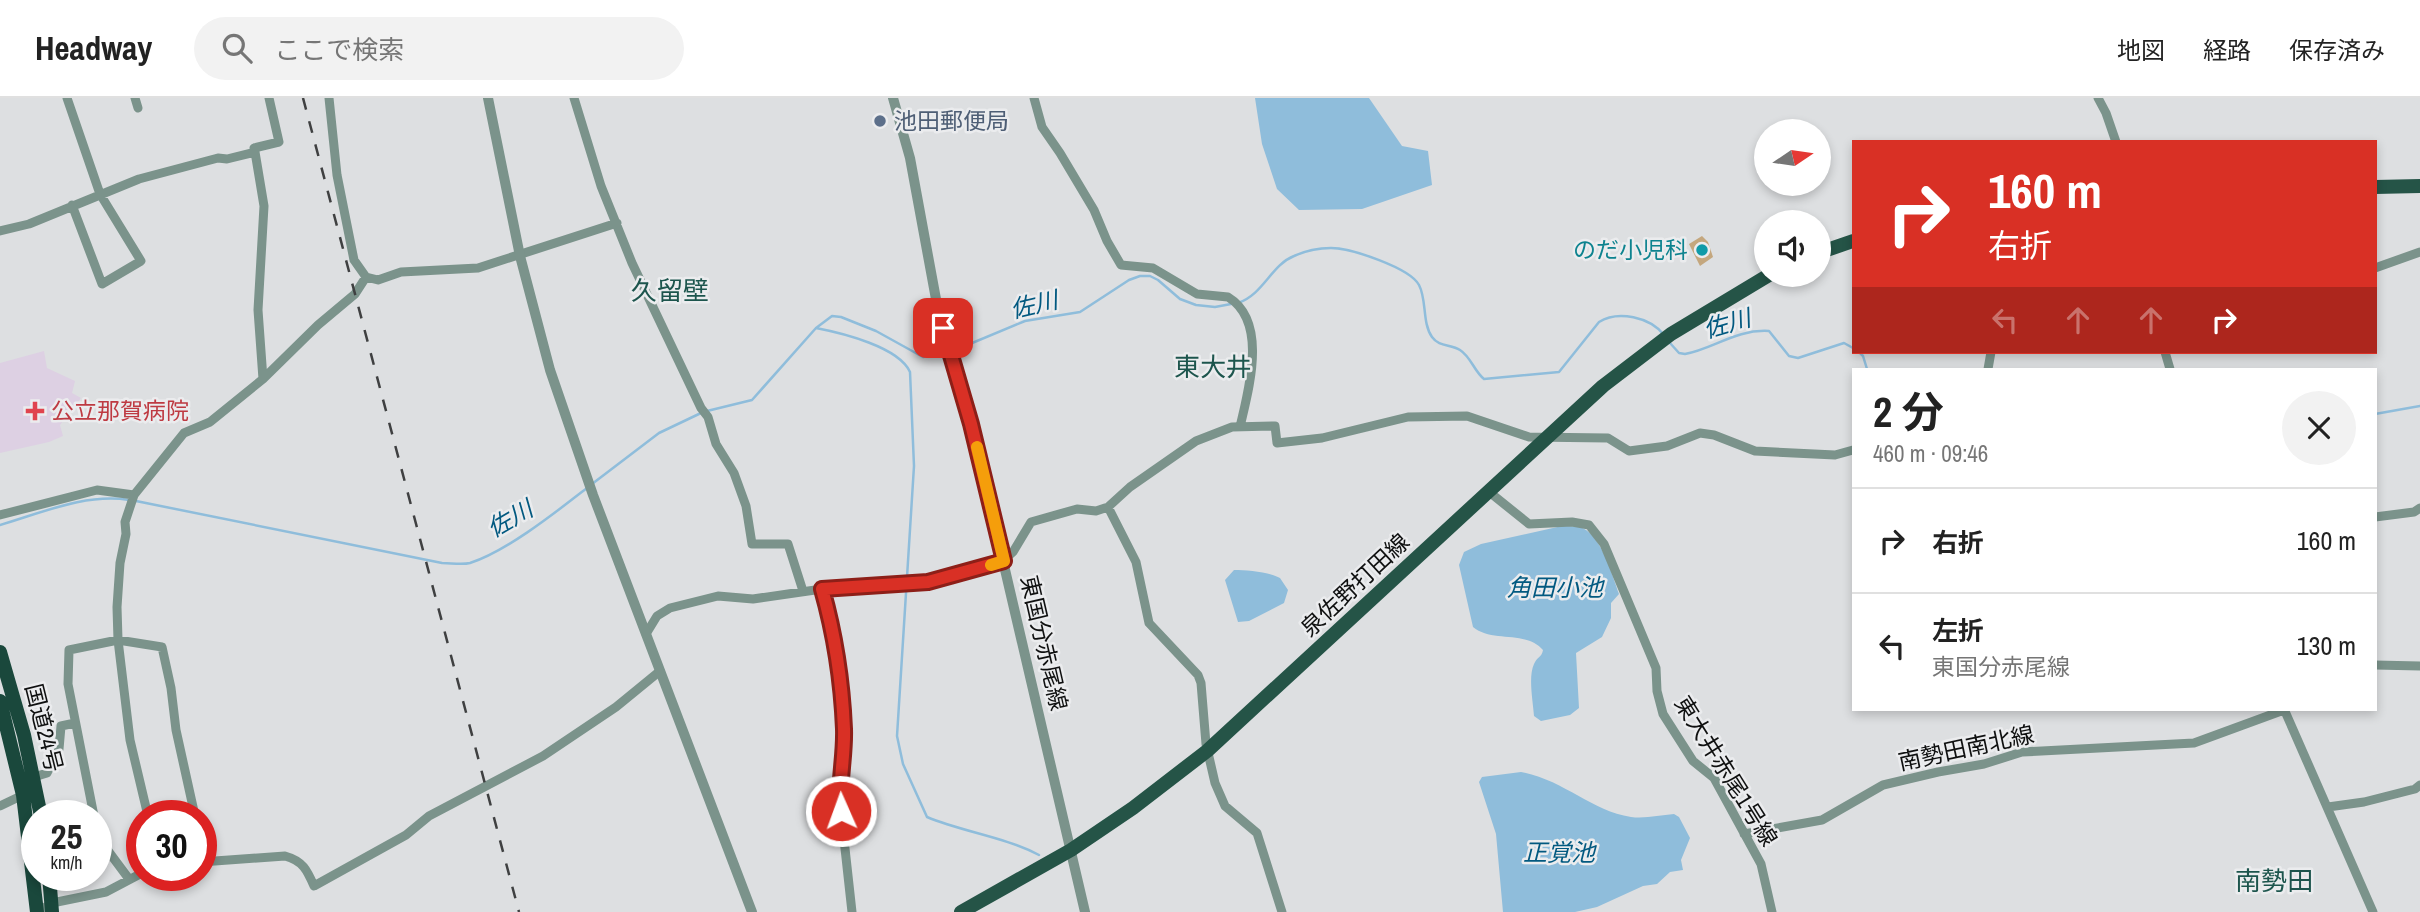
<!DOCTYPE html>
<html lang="ja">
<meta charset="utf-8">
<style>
body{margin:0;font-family:"Archivo Narrow","Noto Sans JP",sans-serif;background:#f2f2f2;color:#222;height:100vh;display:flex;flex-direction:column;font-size:26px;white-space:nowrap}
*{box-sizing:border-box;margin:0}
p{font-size:23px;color:#767676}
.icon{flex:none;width:38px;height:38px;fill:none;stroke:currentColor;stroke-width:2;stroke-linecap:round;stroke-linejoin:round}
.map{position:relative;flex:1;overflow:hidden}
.side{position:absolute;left:1852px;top:270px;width:525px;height:343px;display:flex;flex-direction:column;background:#fff;border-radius:0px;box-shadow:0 4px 10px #0003}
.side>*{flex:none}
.top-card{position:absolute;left:1852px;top:42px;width:525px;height:214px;border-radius:0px;box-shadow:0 4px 10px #0003;background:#d93025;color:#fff;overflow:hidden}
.needle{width:46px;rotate:77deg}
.controls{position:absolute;left:1754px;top:21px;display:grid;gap:14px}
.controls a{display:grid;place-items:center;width:77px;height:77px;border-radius:50%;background:#fff;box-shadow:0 4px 10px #0003;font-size:35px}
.speed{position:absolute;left:21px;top:702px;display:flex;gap:14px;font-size:35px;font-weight:700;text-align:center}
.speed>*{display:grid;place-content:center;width:91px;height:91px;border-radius:50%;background:#fff;box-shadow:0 4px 10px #0003;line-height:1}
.speed small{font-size:18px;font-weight:400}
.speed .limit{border:10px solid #d22;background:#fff;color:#111}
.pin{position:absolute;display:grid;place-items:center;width:60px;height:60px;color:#fff;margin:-30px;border-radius:14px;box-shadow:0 4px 10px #0006}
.me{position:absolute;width:77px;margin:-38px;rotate:358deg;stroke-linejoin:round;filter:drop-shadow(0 0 5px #0008)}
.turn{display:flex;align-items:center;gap:24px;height:147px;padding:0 21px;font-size:32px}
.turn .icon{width:91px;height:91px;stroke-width:2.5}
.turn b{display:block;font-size:49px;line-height:60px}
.lanes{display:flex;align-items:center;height:66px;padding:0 21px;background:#0003;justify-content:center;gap:35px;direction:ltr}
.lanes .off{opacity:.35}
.round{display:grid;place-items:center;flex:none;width:74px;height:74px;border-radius:37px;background:#f2f2f2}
.headline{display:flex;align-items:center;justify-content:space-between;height:119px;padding:0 21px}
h1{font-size:42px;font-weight:700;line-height:52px}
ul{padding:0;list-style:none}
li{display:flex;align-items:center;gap:21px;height:105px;padding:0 21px;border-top:2px solid #e0e0e0}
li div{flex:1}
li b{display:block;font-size:26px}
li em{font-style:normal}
header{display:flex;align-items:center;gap:42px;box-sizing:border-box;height:98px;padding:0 35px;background:#fff;border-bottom:2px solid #e0e0e0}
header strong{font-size:33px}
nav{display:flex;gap:38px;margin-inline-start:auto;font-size:24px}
.search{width:490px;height:63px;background:#f2f2f2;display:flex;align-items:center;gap:18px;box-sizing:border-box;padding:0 24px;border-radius:38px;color:#767676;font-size:26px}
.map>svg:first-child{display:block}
</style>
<header>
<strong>Headway</strong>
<div class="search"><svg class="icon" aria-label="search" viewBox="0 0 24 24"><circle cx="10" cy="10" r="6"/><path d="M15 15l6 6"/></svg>ここで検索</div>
<nav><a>地図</a><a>経路</a><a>保存済み</a></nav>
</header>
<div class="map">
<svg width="2420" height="814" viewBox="0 0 2420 814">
<rect width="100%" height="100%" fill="#dddfe1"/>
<path fill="#ddd0e3" d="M44 253 47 270 75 283 72 295 81 300 60 327 63 338 49 344 0 355V265Z"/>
<path fill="#8fbddb" d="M1255 0H1369L1402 48 1428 53 1432 87 1362 111 1299 112 1277 91 1262 46Z
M1562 428C1567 428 1574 428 1579 429 1601 434 1612 477 1619 496L1611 505V520L1602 539 1576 555 1579 610 1570 617 1541 623 1534 618C1533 603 1528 579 1534 566 1537 559 1542 559 1543 552 1526 532 1492 545 1473 529L1459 467 1464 454 1481 446Z
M1234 472C1247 472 1269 474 1280 480L1288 492 1284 505 1249 523 1238 524 1225 482Z
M1521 674C1564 682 1591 713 1631 719 1645 721 1660 717 1674 716L1679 719 1690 740 1681 762 1683 772 1670 774 1657 786 1643 788 1597 809 1575 814H1503L1496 736 1479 684 1482 679Z"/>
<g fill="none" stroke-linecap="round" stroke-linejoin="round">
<path stroke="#8fbddb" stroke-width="2.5" d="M1238 205C1264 196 1271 167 1294 158 1305 153 1320 150 1331 150 1351 150 1410 170 1419 187 1427 202 1422 225 1432 239 1439 249 1451 246 1460 252 1471 259 1474 273 1484 281L1559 274 1599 224C1618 212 1650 219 1664 237
M816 230C842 235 899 249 910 274L914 368 897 638 903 666 927 719C963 734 1005 739 1039 757
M1670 245 1679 255 1685 256C1713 251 1736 231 1769 233L1789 258 1798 260 1844 245 1853 250
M953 253 1025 223 1080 214 1129 182 1140 178H1150L1158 182 1180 201 1196 207 1215 209 1231 206
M1859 254 1863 258 1867 271
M707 313 752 302 816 230 832 218 841 219 876 233 923 259 947 255
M2375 316 2420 308
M592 386 659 335 701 315
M136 403 442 465C451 465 462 467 470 465 507 453 556 414 587 390
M0 427C41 415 86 395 129 402"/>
</g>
<path fill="#c4a77e" d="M1702 138 1708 144 1713 159 1700 168 1689 146Z"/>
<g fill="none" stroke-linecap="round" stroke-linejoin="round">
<path stroke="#7b938b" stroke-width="9" d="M67 0 100 96 141 163 102 186 72 107
M135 0 138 10
M329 0 337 77 354 162 366 179 378 182 401 174 478 170 617 125
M574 0 601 88 632 165 701 310 708 319 716 346 734 375 746 408 752 446H788L803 493
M1034 0 1042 29 1060 55 1094 112 1107 143 1121 167 1153 170 1197 196 1228 199C1269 224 1248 293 1240 329
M2098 0 2106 15 2116 44
M255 54 264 108 258 212 263 281
M0 133 29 126 139 81 218 60 227 61 255 54 254 50 279 44 269 0
M2375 170 2420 154
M2165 254 2170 271
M1988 271 1991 254
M1488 393 1529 426 1572 424 1589 427 1604 446 1656 570 1657 593 1663 616 1693 663 1714 680 1761 766 1772 814
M1108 409 1136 464 1149 525 1198 577 1201 585 1206 646 1215 685 1225 708 1257 735 1282 814
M0 417 97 392 134 397
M2375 419 2414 414 2420 410
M822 491 839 558 844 632 838 687 852 814
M646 536 657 518 670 510 718 498 753 501 822 491 889 488 928 484 977 472 1004 462 1013 454 1031 424 1077 411 1096 413 1108 409 1130 389 1196 343 1232 329 1275 328 1277 345 1322 340 1408 319 1467 318 1529 339 1608 340 1629 353 1667 348 1700 335 1714 337 1755 353 1835 357 1853 352
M2375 567 2420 568
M2284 611 2373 814
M0 708 23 697 34 679 47 675 59 651 61 628 75 625
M2328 709 2364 704 2415 691 2420 687
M94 718 68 586 69 552 118 542 162 549 171 590 176 632 195 718
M148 718 130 642 118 542 117 509 120 465 126 436 125 424 134 397 184 335 210 324 263 281 318 227 355 196 366 179
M96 728 100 742 129 781
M1744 736 1822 722 1883 687 1938 674 1984 666 2022 654 2194 645 2284 612
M201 747 204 764
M201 764 285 758C303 763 307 772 314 788L406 737 429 718 543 658 616 609 660 573
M37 814 52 805 106 794 142 775"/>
<path stroke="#7b938b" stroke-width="10" d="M488 0 520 158 550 272 593 397 752 814
M893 0 910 60 938 212 971 326 1085 814"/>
<path stroke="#255447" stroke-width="14" d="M2375 89 2420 88
M1818 155 1853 143
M961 814 1071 752 1133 710 1207 653 1603 288 1671 236 1769 177"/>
<path stroke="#1a483c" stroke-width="14" d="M0 554 24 637 41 718
M0 603 23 697 37 814
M49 777 52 814"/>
<path stroke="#3f4041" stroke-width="2.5" stroke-dasharray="12 12" stroke-linecap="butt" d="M303 0 519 814"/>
</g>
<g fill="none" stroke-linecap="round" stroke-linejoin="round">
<defs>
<path id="route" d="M841 713C838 685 845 659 844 631 842 583 835 537 822 491L928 484 1004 463 971 326 943 230"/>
</defs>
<use href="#route" stroke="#8d1f18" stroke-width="18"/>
<use href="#route" stroke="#d93025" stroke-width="12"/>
<path stroke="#f59e0b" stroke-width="12" d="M977 349 1004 463 991 467"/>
</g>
<circle fill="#5c6f8a" stroke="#ebecee" stroke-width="2.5" cx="880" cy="23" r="7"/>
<circle fill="#0f9aa8" stroke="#ebecee" stroke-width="2.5" cx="1702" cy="152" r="7"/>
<path fill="#e0444e" stroke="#ebecee" stroke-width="2.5" d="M31.5 302.5h7v7h7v7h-7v7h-7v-7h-7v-7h7z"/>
<g text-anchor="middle" stroke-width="5" stroke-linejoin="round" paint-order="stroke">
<g font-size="23" fill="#4e5e75" stroke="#ebecee" text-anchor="start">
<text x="894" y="31">池田郵便局</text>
</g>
<g font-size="23" fill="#0d838f" stroke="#ebecee" text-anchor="end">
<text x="1688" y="160">のだ小児科</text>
</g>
<g font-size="23" fill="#be3a42" stroke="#ebecee" text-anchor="start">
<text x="51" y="321">公立那賀病院</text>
</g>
<g font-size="23" fill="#0f1010" stroke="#ebecee">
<text transform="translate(1355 487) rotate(-43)" y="8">泉佐野打田線</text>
<text transform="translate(1044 545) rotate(77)" y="8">東国分赤尾線</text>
<text transform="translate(44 630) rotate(76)" y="8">国道24号</text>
<text transform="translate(1966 650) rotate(-12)" y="8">南勢田南北線</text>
<text transform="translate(1726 673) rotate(58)" y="8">東大井赤尾1号線</text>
</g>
<g font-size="24" font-style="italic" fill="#025980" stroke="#ebecee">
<text transform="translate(1034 207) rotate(-13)" y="8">佐川</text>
<text transform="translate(1727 226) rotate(-16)" y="8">佐川</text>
<text transform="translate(510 421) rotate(-30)" y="8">佐川</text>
<text x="1555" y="498">角田小池</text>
<text x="1559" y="763">正覚池</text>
</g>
<g font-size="26" fill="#1d554d" stroke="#ebecee">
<text x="670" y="202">久留壁</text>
<text x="1213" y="278">東大井</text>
<text x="2274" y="792">南勢田</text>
</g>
</g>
</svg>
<div class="controls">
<a><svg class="needle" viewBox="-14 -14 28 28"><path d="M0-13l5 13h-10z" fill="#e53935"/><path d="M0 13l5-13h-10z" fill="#767676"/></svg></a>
<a><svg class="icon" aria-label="sound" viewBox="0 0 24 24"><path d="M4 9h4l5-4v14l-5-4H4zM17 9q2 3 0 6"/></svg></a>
</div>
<div class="speed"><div>25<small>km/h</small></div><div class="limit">30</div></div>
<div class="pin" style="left:943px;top:230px;background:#d93025"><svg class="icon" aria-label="arrive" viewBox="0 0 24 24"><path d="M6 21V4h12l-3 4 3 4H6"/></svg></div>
<svg class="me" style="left:841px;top:713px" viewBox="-20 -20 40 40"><circle r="17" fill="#d93025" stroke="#fff" stroke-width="3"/><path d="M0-11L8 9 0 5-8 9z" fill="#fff"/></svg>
<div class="top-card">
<div class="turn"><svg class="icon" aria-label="right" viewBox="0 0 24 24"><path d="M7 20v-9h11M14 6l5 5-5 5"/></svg><div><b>160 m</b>右折</div></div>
<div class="lanes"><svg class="icon off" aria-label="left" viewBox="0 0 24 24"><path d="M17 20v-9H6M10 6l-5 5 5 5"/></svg><svg class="icon off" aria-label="ahead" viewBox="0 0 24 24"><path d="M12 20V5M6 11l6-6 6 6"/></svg><svg class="icon off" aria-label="ahead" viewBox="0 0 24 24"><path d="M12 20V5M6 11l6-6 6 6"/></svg><svg class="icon" aria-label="right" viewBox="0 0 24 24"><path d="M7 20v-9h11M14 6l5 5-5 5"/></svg></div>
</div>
<section class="side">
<div class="headline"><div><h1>2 分</h1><p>460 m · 09:46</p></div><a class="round"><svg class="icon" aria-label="close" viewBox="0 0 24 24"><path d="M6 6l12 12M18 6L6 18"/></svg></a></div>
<ul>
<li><svg class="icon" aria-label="right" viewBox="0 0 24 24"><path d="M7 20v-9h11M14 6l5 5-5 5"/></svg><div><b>右折</b></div><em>160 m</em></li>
<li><svg class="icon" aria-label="left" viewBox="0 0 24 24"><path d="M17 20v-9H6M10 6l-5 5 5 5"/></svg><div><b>左折</b><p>東国分赤尾線</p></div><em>130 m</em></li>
</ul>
</section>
</div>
